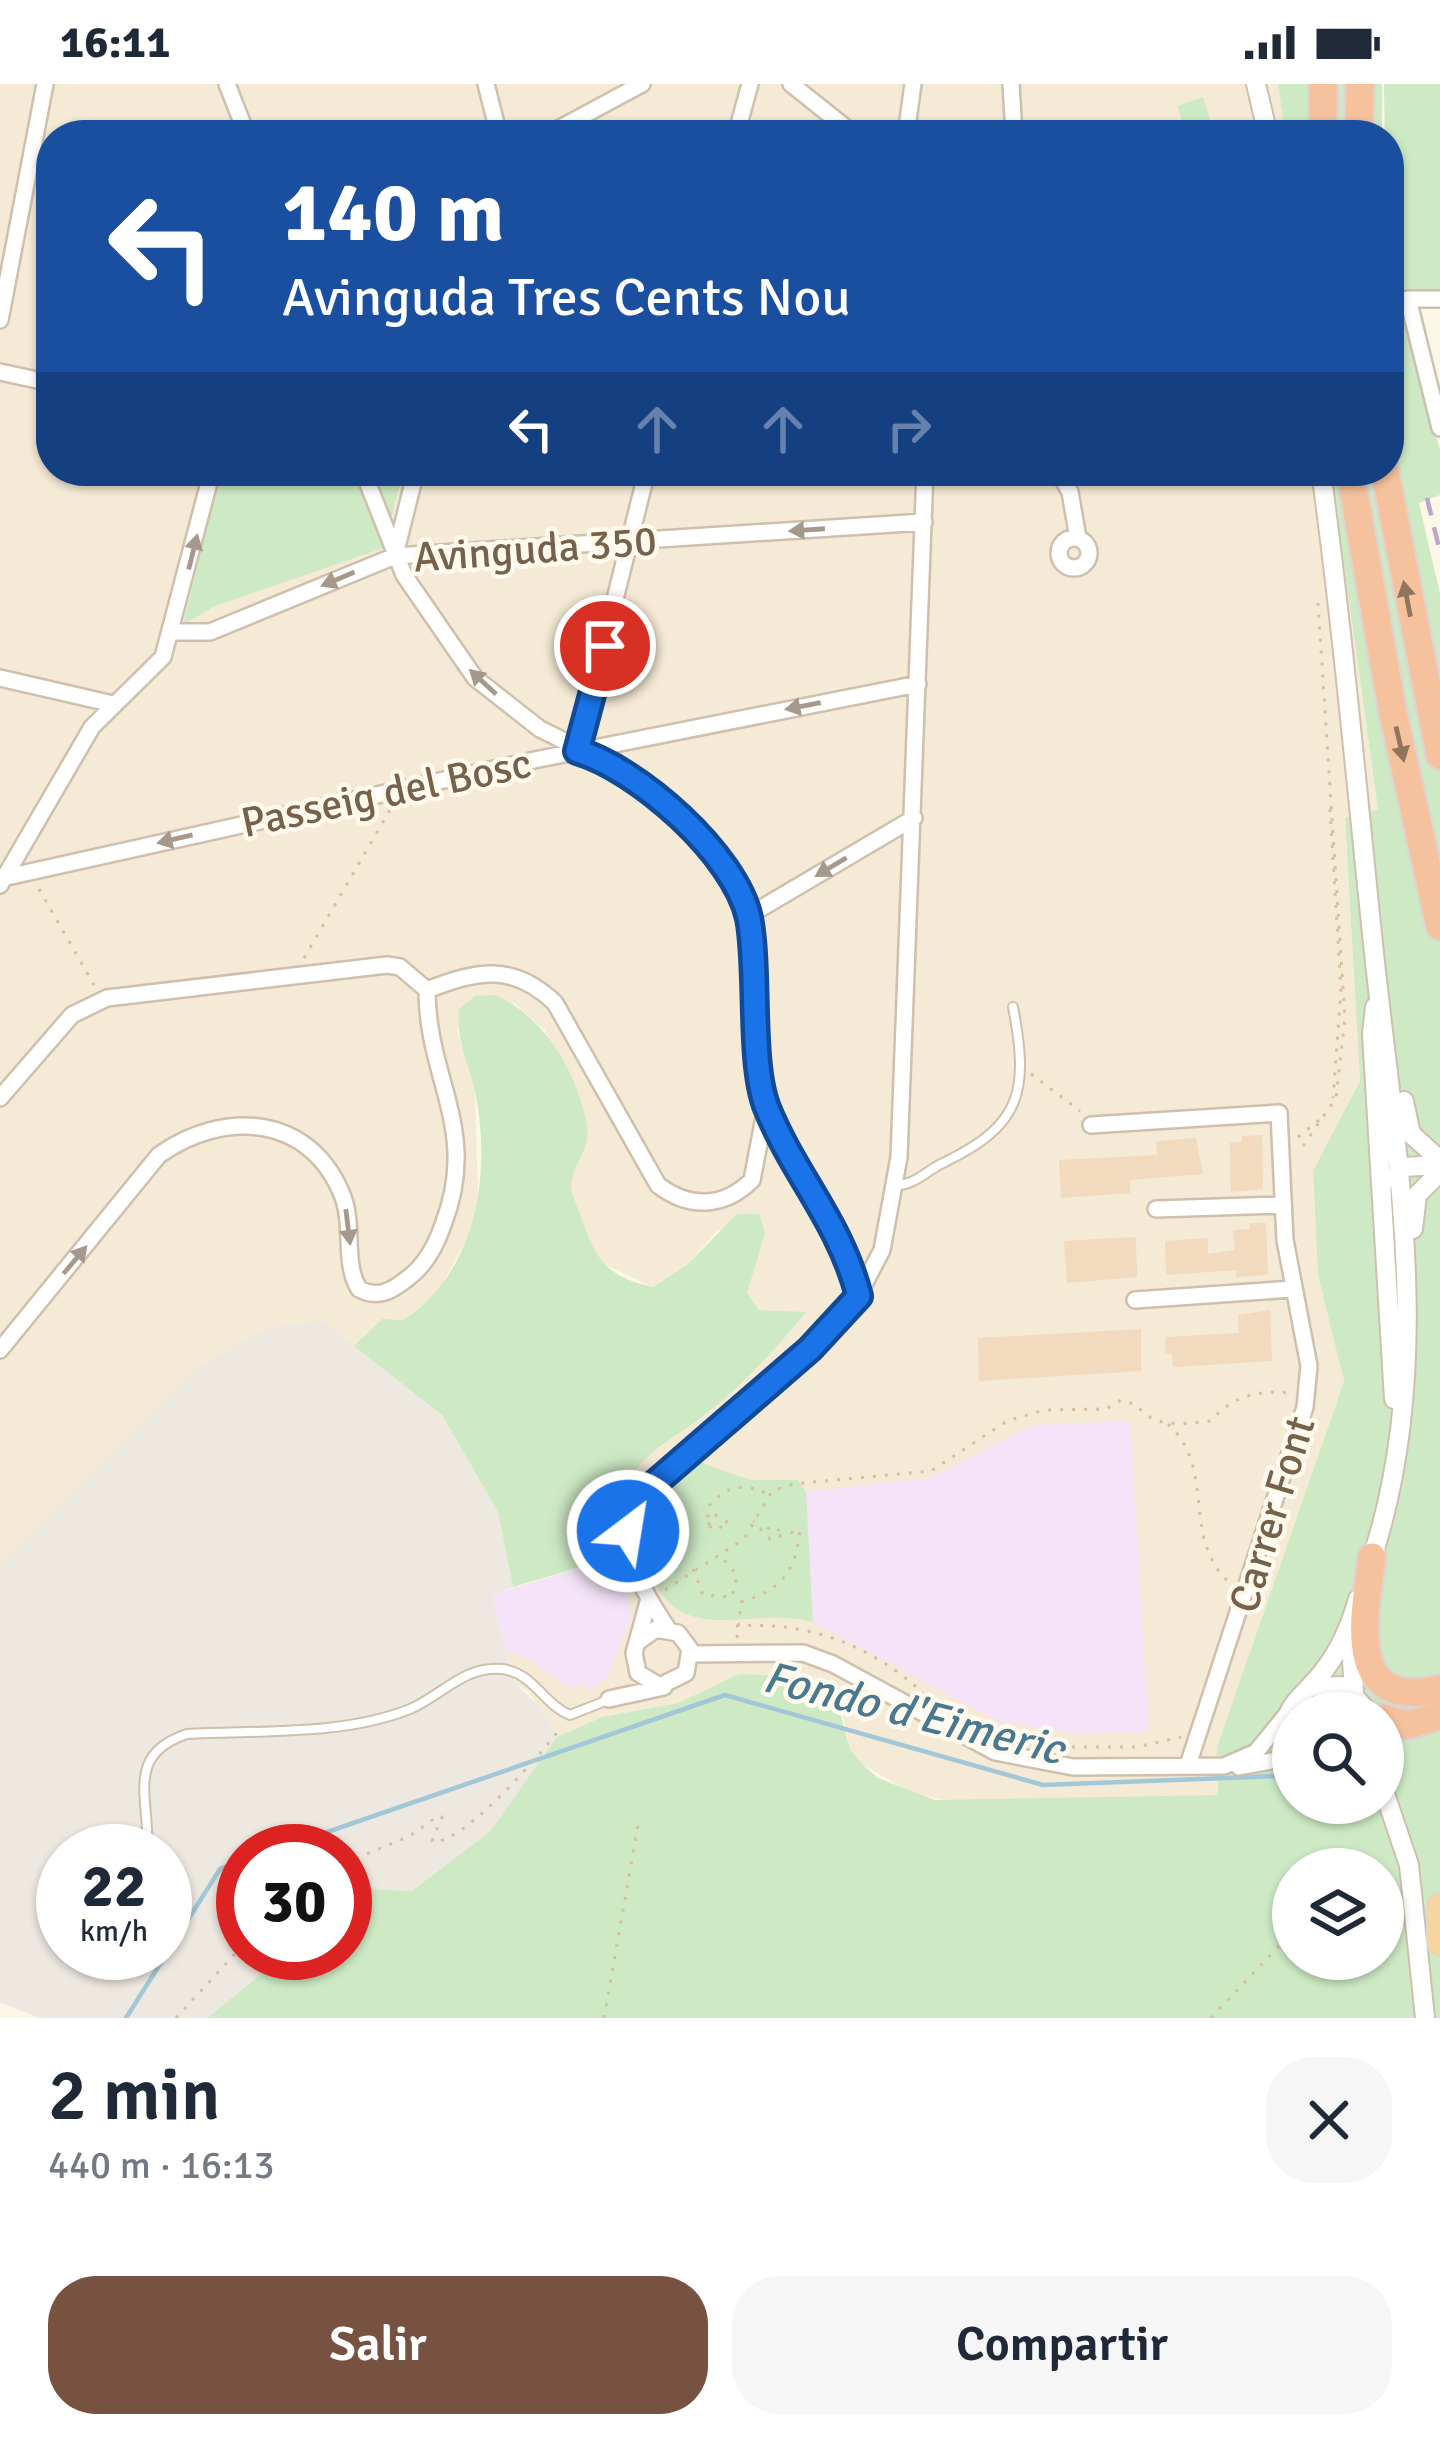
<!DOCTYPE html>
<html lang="es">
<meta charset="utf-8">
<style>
body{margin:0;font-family:Signika,sans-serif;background:#f6f6f7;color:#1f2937;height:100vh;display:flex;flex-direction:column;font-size:45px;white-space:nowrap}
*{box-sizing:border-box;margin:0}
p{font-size:39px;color:#747a83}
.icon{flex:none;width:66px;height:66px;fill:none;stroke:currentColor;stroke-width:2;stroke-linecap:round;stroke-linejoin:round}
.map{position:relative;height:1934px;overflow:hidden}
.details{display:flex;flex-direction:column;background:#fff;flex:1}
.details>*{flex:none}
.guide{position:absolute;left:36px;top:36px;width:1368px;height:366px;border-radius:48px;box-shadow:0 3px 9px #0004;background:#1a4fa0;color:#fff;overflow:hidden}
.controls{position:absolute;left:1272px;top:1608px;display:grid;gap:24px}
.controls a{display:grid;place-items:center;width:132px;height:132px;border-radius:50%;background:#fff;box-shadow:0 3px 9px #0004;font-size:60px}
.speed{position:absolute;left:36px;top:1740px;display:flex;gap:24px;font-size:60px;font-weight:700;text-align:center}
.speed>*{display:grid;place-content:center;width:156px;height:156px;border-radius:50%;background:#fff;box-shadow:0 3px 9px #0004;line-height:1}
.speed small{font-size:30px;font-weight:400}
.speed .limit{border:18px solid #d22;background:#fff;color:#111}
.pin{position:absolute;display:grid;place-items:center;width:102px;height:102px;color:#fff;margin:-51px;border:6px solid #fff;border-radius:50%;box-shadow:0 3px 12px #0007}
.me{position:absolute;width:132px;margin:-66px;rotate:31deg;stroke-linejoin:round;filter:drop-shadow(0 0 9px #0008)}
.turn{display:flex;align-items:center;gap:42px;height:252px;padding:0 48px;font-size:54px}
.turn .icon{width:156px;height:156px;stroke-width:2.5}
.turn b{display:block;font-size:84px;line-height:102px}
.lanes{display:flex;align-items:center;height:114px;padding:0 48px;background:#0003;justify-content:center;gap:60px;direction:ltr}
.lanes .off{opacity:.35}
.round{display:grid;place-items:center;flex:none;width:126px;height:126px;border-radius:48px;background:#f6f6f7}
.summary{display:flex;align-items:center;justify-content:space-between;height:204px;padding:0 48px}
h1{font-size:72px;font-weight:600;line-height:90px}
.primary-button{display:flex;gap:24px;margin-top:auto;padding:24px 48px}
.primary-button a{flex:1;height:138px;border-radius:48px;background:#785241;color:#fff;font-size:48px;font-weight:600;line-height:138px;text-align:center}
.primary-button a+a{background:#f6f6f7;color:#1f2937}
.status{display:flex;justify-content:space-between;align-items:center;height:84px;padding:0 60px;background:#fff;direction:ltr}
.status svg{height:33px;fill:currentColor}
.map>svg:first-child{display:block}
</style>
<div class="status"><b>16:11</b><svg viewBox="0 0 49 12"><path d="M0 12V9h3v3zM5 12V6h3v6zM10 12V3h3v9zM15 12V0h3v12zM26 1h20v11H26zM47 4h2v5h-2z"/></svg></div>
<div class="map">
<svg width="1440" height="1934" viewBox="0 0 1440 1934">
<rect width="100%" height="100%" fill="#fcf7e7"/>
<path fill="#f4ead5" d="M0 0H1278L1285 51H51V387H1331L1378 727 1345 735 1360 997 1313 1088 1318 1191 1344 1296 1217 1663 1218 1711 956 1718 915 1710 863 1681 850 1665 842 1627 799 1592 739 1590 678 1619 602 1633 557 1653 529 1608 513 1598 492 1511 621 1471 614 1435 619 1413 640 1379 723 1315 805 1229 759 1226 747 1209 751 1187 718 1145 688 1180 653 1203 597 1177 569 1101 588 1046 545 946 514 919 457 946 475 1009 478 1114 468 1153 436 1211 403 1236 382 1235 354 1262 323 1237 199 1282 0 1481Z"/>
<path fill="#ede8e0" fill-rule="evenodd" d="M323 1237 442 1331 498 1428 513 1503 492 1512 513 1597 540 1623 557 1653 553 1663 491 1748 410 1807 366 1805 345 1822V1767H243V1869H287L207 1934H39L0 1918V1481L199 1282 270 1243ZM63 1767H165V1869H63Z"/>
<path fill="#f4e3f9" d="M1130 1337 1149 1648 1074 1649 997 1637 813 1538 806 1408 931 1394 1033 1341Z
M621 1471 631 1533 606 1595 588 1607 585 1600 570 1604 529 1575 506 1568 492 1511Z"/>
<path fill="#ceeac5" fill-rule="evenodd" d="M1278 0H1382V51H1285Z
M1384 0H1440V215H1402L1440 366V411L1419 419 1440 510V1934H207L287 1869H345V1822L366 1805 411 1807 490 1748 557 1653 602 1633 678 1619 739 1590 799 1592 835 1610 850 1665 863 1681 878 1694 935 1716 1218 1711 1217 1663 1344 1297 1318 1191 1313 1087 1360 997 1345 734 1378 726 1331 387H1389ZM1293 1629H1383V1719H1293ZM1293 1785H1383V1875H1293Z
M1203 13 1215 51H1187L1177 22Z
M221 387H403L384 464 215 522 183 541Z
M495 911C544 932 578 989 587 1042 591 1062 576 1077 572 1095 569 1106 576 1119 580 1130 596 1175 604 1192 653 1203L688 1180 737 1130H759L765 1149 747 1209 759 1226 806 1228C780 1260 753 1289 723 1316 664 1368 603 1376 621 1471L513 1503 498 1428 442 1331 354 1262 382 1235 403 1236C477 1189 492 1088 475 1008 468 978 456 957 459 925L475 912Z
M696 1377 750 1396H798L806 1408 813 1538C753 1521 682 1565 652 1492 645 1476 639 1454 641 1436Z"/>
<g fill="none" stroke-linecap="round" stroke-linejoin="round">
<path stroke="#a1c7d8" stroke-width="4.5" d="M272 1767 725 1611 1043 1701 1279 1692
M126 1934 220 1785 243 1777"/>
</g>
<path fill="#f1dabe" d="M1262 1051 1263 1105 1231 1108 1230 1059 1242 1058V1052Z
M1196 1054 1203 1090 1130 1096V1109L1061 1114 1059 1076 1157 1071 1156 1057Z
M1250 1139H1266L1268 1191 1236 1193V1186L1166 1191 1165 1157 1208 1154V1170L1235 1166 1233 1146 1250 1145Z
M1136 1153 1137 1193 1067 1199 1064 1157Z
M1270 1226 1272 1277 1173 1283 1172 1270H1165L1166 1253 1239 1249 1238 1231Z
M1141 1245V1287L979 1297 978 1254Z"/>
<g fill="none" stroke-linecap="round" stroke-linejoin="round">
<defs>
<path id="service" d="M894 1102C918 1100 925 1087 945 1078 1022 1041 1029 1006 1013 923
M147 1767C151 1717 123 1671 187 1650 258 1646 343 1652 410 1625 441 1612 465 1581 502 1585 534 1589 543 1620 570 1631L608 1616"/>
<path id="minor" d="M227 0 247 51
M486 0 499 51
M791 0 855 51
M1011 0 1014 51
M547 51 642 0
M736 51 750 0
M906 51 913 0
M33 72 51 76
M1440 215H1408L1440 344
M0 236 45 0
M0 288 51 299
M363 387 404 491 475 594 540 645 613 681 661 717 704 757 728 794 748 832 766 1021 839 1149 858 1212 844 1230 646 1407C611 1455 639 1501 668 1545
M1058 387 1070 408 1078 454
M1059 469a15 15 0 1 1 30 0a15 15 0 1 1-30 0Z
M395 471 416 387
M173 548H210L395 472 924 438
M0 594 113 620
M577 667 647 387
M7 793 539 675 918 600
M0 801 92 643 163 573 212 387
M748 832 914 734
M427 906C478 886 513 879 555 919L658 1101C689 1125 724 1124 752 1096L766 1023
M0 1014 72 931 107 914 387 881 400 883 427 906
M1091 1041 1279 1029 1285 1156 1309 1282 1305 1323 1188 1681
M1156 1125 1283 1121
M858 1212 882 1166 899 1073 925 387
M1135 1216 1293 1205
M0 1266 159 1071C224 1025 311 1030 343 1113 354 1142 343 1179 359 1205 378 1215 392 1207 408 1194 426 1181 436 1161 443 1141 480 1046 427 996 427 906
M639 1557 656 1545 678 1549 690 1565 686 1589 660 1602 638 1589 634 1569 648 1518
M691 1570 803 1569 833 1580 995 1668 1073 1683 1224 1682 1256 1668 1287 1630
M609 1615 664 1603
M1239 1683 1293 1673"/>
<path id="tertiary" d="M1256 0 1268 51
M1321 387C1342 541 1356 695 1372 850 1393 1060 1440 1277 1369 1483
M1375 923 1372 950 1394 1315
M1404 1017 1411 1050 1440 1076
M1394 1095 1403 1083 1440 1081
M1413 1145 1417 1111 1440 1088
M1350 1546 1354 1607
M1310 1603 1345 1602 1369 1629
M1293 1666C1271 1627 1305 1613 1325 1585 1341 1564 1351 1540 1358 1515
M1383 1704 1409 1781 1425 1934"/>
<path id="trunk" d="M1440 1822V1859"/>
<path id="motorway" d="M1323 51V0
M1359 51 1360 0
M1350 387 1393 629 1440 842
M1385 387 1440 671
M1372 1473C1365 1530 1342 1628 1440 1605
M1383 1634 1407 1641 1440 1632"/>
</defs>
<use href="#service" stroke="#cec0ad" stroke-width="12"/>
<use href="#minor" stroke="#cec0ad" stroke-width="20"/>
<use href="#tertiary" stroke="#cec0ad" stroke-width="22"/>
<use href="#trunk" stroke="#dbd6d0" stroke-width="28"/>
<use href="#motorway" stroke="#dbd6d0" stroke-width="32"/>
<path stroke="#d7bea1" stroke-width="3" stroke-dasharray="3 9" stroke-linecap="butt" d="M1330 725 1341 906 1333 1014
M39 805 94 901
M304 874 390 726
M1031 990 1080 1027
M1298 1053 1323 1033
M1303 1062 1336 1014 1345 934 1318 519
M1168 1340C1218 1385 1179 1456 1232 1501
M708 1441 715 1431 729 1439 715 1446 708 1441V1423C726 1402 742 1398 768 1410
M767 1445 773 1442 784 1450
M693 1485 703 1511 732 1513 737 1491 719 1470
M665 1506 744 1455 772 1407 793 1400 931 1387 1007 1337 1044 1326 1106 1325 1121 1316C1135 1320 1136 1322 1147 1331 1164 1344 1190 1339 1210 1337 1235 1311 1257 1306 1293 1309
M736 1542C808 1537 872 1561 925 1611
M737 1554 741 1518C783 1505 795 1488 800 1446L770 1455 753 1437
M1060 1663H1137L1181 1653
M345 1779 410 1752 438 1732 442 1733 432 1757C459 1765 544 1667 562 1642
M176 1934 243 1861
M604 1934 639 1736
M1211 1934 1280 1861"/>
<use href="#service" stroke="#fff" stroke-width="8"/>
<use href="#minor" stroke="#fff" stroke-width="15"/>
<use href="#tertiary" stroke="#fff" stroke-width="18"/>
<use href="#trunk" stroke="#f8d49f" stroke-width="24"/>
<use href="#motorway" stroke="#f6c29e" stroke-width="27"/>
<path stroke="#bca5c6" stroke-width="4.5" stroke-dasharray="18 12" stroke-linecap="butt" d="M1427 414 1440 468"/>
</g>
<defs><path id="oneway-solid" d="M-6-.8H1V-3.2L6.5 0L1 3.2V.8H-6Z" transform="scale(3)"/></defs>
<g fill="#a6988a">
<use href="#oneway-solid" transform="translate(807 446) rotate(176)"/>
<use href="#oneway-solid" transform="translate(193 468) rotate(-76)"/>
<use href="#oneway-solid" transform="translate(338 495) rotate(157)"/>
<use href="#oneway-solid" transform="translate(483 598) rotate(-137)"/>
<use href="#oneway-solid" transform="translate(803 622) rotate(169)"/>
<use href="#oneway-solid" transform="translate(175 755) rotate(167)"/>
<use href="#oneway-solid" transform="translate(831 783) rotate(149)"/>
<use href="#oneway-solid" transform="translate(348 1143) rotate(83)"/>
<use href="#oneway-solid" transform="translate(75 1176) rotate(-50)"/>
</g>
<g fill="#90745c">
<use href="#oneway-solid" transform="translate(1407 515) rotate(-101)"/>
<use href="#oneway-solid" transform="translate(1400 660) rotate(77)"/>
</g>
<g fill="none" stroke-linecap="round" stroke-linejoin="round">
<defs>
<path id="route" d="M605 562 577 667C637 684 735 770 749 834 759 885 749 979 767 1024 794 1091 840 1138 859 1212L810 1265 646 1407 631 1427 628 1447"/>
</defs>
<use href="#route" stroke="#114b97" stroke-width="30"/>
<use href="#route" stroke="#1a73e8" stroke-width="21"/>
</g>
<g text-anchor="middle" stroke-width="9" stroke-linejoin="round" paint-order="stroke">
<g font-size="42" fill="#76614b" stroke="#fffaed">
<text transform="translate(535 464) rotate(-4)" y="15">Avinguda 350</text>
<text transform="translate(386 708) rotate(-12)" y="15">Passeig del Bosc</text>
<text transform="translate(1271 1430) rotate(-73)" y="15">Carrer Font</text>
</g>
<g font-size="45" font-style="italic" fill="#487990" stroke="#fffaed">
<text transform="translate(914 1628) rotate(14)" y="16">Fondo d'Eimeric</text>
</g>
</g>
</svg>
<div class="controls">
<a><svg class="icon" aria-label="search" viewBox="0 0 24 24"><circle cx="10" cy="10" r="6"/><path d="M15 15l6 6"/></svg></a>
<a><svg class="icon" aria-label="layers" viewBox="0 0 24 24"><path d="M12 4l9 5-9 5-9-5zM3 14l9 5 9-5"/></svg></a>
</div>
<div class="speed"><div>22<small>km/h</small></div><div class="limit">30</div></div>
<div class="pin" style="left:605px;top:562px;background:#d93025"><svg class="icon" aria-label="arrive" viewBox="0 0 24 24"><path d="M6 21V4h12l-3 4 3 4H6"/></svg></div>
<svg class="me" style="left:628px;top:1447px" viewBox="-20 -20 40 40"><circle r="17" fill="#1a73e8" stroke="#fff" stroke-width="3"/><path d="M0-11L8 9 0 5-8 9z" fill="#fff"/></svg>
<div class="guide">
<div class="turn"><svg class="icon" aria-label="left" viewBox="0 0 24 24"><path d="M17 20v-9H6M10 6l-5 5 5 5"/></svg><div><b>140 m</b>Avinguda Tres Cents Nou</div></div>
<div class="lanes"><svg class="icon" aria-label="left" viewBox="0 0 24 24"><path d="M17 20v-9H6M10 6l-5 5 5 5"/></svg><svg class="icon off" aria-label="ahead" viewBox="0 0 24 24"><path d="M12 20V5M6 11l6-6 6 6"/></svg><svg class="icon off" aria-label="ahead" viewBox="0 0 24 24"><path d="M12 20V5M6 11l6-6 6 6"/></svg><svg class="icon off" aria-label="right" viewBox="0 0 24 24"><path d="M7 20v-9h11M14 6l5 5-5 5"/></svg></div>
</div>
</div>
<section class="details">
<div class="summary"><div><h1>2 min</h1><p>440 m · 16:13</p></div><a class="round"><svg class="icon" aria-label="close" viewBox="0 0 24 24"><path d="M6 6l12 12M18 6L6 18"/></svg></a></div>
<div class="primary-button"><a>Salir</a><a>Compartir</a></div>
</section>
